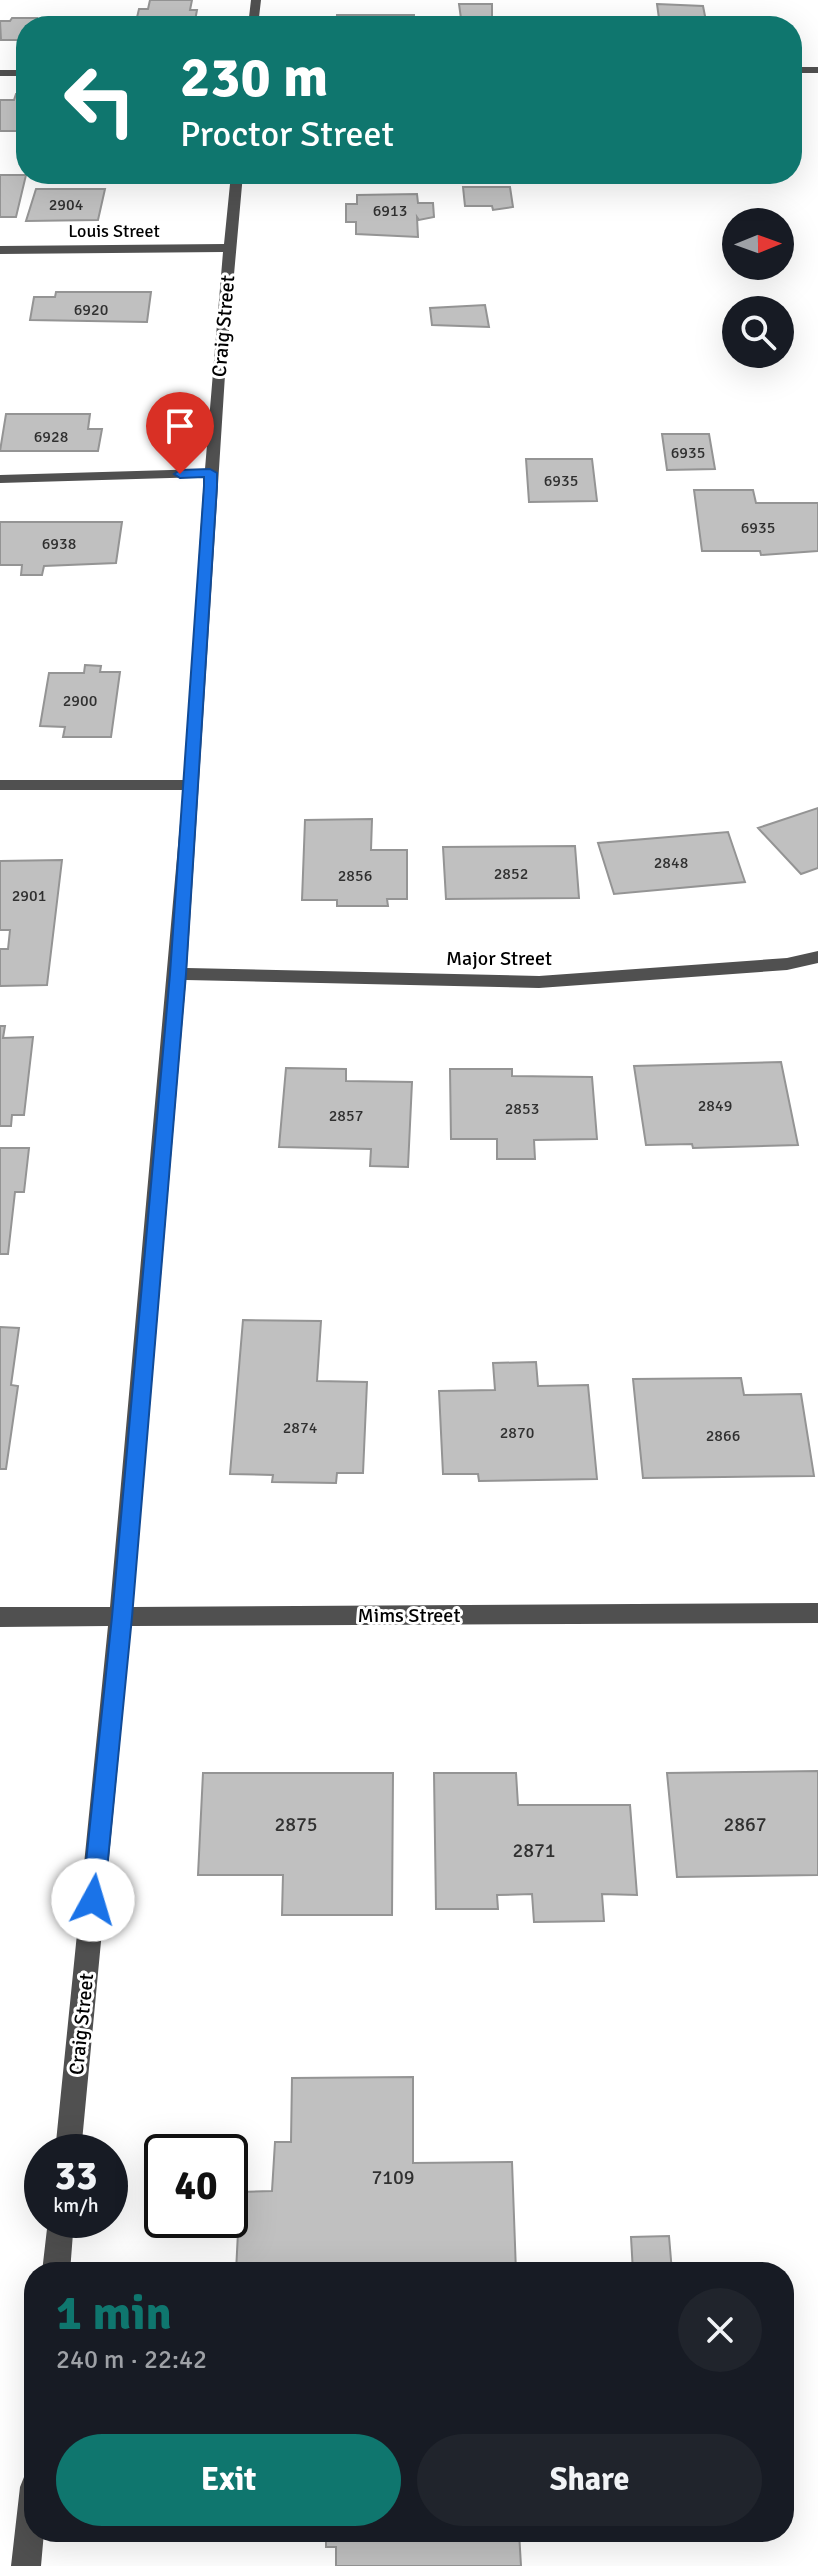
<!DOCTYPE html>
<meta charset="utf-8">
<style>
body{margin:0;font-family:Signika,sans-serif;background:#20242c;color:#f1f3f6;height:100vh;display:flex;flex-direction:column;font-size:30px;white-space:nowrap}
*{box-sizing:border-box;margin:0}
p{font-size:26px;color:#9ea1a6}
.icon{flex:none;width:44px;height:44px;fill:none;stroke:currentColor;stroke-width:2;stroke-linecap:round;stroke-linejoin:round}
.map{position:relative;flex:1;overflow:hidden}
.drawer{position:absolute;left:24px;top:2262px;width:770px;height:280px;display:flex;flex-direction:column;background:#171b24;border-radius:32px;box-shadow:0 8px 32px #0002}
.drawer>*{flex:none}
.hud{position:absolute;left:16px;top:16px;width:786px;height:168px;border-radius:32px;box-shadow:0 8px 32px #0002;background:#0f766e;color:#fff;overflow:hidden}
.needle{width:52px;rotate:89deg}
.tools{position:absolute;left:722px;top:208px;display:grid;gap:16px}
.tools a{display:grid;place-items:center;width:72px;height:72px;border-radius:50%;background:#171b24;box-shadow:0 8px 32px #0002;font-size:40px}
.speed{position:absolute;left:24px;top:2134px;display:flex;gap:16px;font-size:40px;font-weight:700;text-align:center}
.speed>*{display:grid;place-content:center;width:104px;height:104px;border-radius:50%;background:#171b24;box-shadow:0 8px 32px #0002;line-height:1}
.speed small{font-size:20px;font-weight:400}
.speed .limit{border:4px solid #111;border-radius:12px;background:#fff;color:#111}
.pin{position:absolute;display:grid;place-items:center;width:68px;height:68px;color:#fff;margin:-82px -34px;border-radius:50% 50% 50% 0;rotate:-45deg;box-shadow:0 0 8px #0007}
.pin .icon{rotate:45deg}
.me{position:absolute;width:88px;margin:-44px;rotate:6deg;stroke-linejoin:round;filter:drop-shadow(0 0 6px #0008)}
.turn{display:flex;align-items:center;gap:28px;height:168px;padding:0 32px;font-size:36px}
.turn .icon{width:104px;height:104px;stroke-width:2.5}
.turn b{display:block;font-size:56px;line-height:68px}
.round{display:grid;place-items:center;flex:none;width:84px;height:84px;border-radius:42px;background:#20242c}
.head{display:flex;align-items:center;justify-content:space-between;height:136px;padding:0 32px}
h1{font-size:48px;font-weight:800;line-height:60px;color:#0f766e}
.button{display:flex;gap:16px;margin-top:auto;padding:16px 32px}
.button a{flex:1;height:92px;border-radius:48px;background:#0f766e;color:#fff;font-size:32px;font-weight:800;line-height:92px;text-align:center}
.button a+a{background:#20242c;color:#f1f3f6}
.map>svg:first-child{display:block}
</style>
<div class="map">
<svg width="818" height="2566" viewBox="0 0 818 2566">
<rect width="100%" height="100%" fill="#fff"/>
<path fill="#c0c0c0" stroke="#949494" stroke-width="2" d="M150 0H192L190 10H197L194 26H135L139 9H148Z
M459 4H492V26H462Z
M657 4 703 6 707 26H660Z
M337 15H414V20H428V26H336Z
M12 18H37L35 26H26V36L22 40H1L0 21H10Z
M16 94H26V131H0V100H14Z
M114 174H154V179L113 178Z
M0 175H26L16 217H0Z
M463 187H510L513 207 493 210 492 206H465Z
M36 189H105L98 220 26 221Z
M417 194 418 203H433L434 217 419 220 417 217 418 237 356 234V222H346V204H357V195Z
M56 292H151L147 322 30 320 34 297H55Z
M485 305 489 327 432 325 430 308Z
M6 414H90L88 429H102L98 451H0Z
M662 434H709L715 469 667 470Z
M526 459H592L597 501 529 502Z
M694 490H753L756 503H818V551L761 555 760 551H702Z
M0 522H122L116 563 44 566 42 575H21L22 565H0Z
M85 665 101 666 100 672H120L111 737H63L65 727 40 726 49 673H84Z
M818 808V868L801 874 758 828Z
M372 819 371 850H407V899H387L388 906H337V900H302L305 820Z
M728 832 745 882 614 894 598 843Z
M575 846 579 898 446 899 443 847Z
M62 860 47 985 0 986V949H8L10 930H0V861Z
M0 1026H5L3 1038 33 1037 24 1115H12L11 1126H0Z
M781 1062 798 1145 693 1148 692 1144 646 1145 634 1066Z
M286 1068 346 1069V1081L412 1082 408 1167 370 1166 371 1149 279 1147Z
M450 1069H512V1076L592 1077 597 1139 534 1140 535 1159H497V1139H451Z
M0 1148H29L24 1192H15L8 1254H0Z
M243 1320 321 1321 317 1381 367 1382 363 1473H337L336 1483 272 1482 273 1475 230 1474Z
M0 1327 19 1328 11 1385 18 1386 6 1469H0Z
M536 1362 538 1386 588 1385 597 1479 479 1481 478 1474H443L439 1391 495 1390 493 1363Z
M741 1378 744 1395 801 1394 814 1476 643 1478 633 1379Z
M818 1771V1875L677 1877 667 1773Z
M203 1773H393L392 1915H282L283 1875H198Z
M434 1773H516L518 1805H630L637 1895 602 1894 604 1921 534 1922 532 1894 497 1895 498 1909H436Z
M413 2077V2163L512 2162 516 2272H236L240 2192 272 2191 275 2142H291L292 2078Z
M669 2236 672 2272H633L631 2237Z
M326 2532H519L521 2566H336V2547H326Z"/>
<g fill="none" stroke-linecap="round" stroke-linejoin="round">
<path fill="#505050" fill-rule="evenodd" d="M251 0H261L258 26H248Z
M792 67H818V73H792Z
M0 70H26V76H0Z
M231 174H243L225 375 187 968 539 976 787 958 818 951V963L787 970 539 988 186 980 133 1607 818 1603V1623L131 1626 81 2152H55L108 1626 0 1627V1607H110L183 790H0V780H184L204 477 0 483V475L205 469 223 252 0 254V246L224 244Z
M48 2220H74L70 2272H42Z
M34 2473V2532H44L41 2566H11L20 2487 24 2477Z"/>
</g>
<path fill="#1a73e8" stroke="#114b97" stroke-width="2" d="M210 469 217 473V486L186 974 132 1617 104 1900 101 1908 93 1911 85 1908 82 1900 112 1617 170 974 204 486V477L180 478 174 474 180 470Z"/>
<g text-anchor="middle" stroke-width="6" stroke-linejoin="round" paint-order="stroke">
<g font-size="16" fill="#303030">
<text x="66" y="210">2904</text>
<text x="390" y="216">6913</text>
<text x="91" y="315">6920</text>
<text x="51" y="442">6928</text>
<text x="688" y="458">6935</text>
<text x="561" y="486">6935</text>
<text x="758" y="533">6935</text>
<text x="59" y="549">6938</text>
<text x="80" y="706">2900</text>
<text x="671" y="868">2848</text>
<text x="511" y="879">2852</text>
<text x="355" y="881">2856</text>
<text x="29" y="901">2901</text>
<text x="715" y="1111">2849</text>
<text x="522" y="1114">2853</text>
<text x="346" y="1121">2857</text>
<text x="300" y="1433">2874</text>
<text x="517" y="1438">2870</text>
<text x="723" y="1441">2866</text>
</g>
<g font-size="18" fill="#000" stroke="#fff">
<text x="114" y="237">Louis Street</text>
</g>
<g font-size="20" fill="#000" stroke="#fff">
<text transform="translate(223 326) rotate(-85)" y="7">Craig Street</text>
<text x="499" y="965">Major Street</text>
<text x="409" y="1622">Mims Street</text>
<text transform="translate(81 2024) rotate(-84)" y="7">Craig Street</text>
</g>
<g font-size="20" fill="#303030">
<text x="296" y="1831">2875</text>
<text x="745" y="1831">2867</text>
<text x="534" y="1857">2871</text>
<text x="393" y="2184">7109</text>
</g>
</g>
</svg>
<div class="tools">
<a><svg class="needle" viewBox="-14 -14 28 28"><path d="M0-13l5 13h-10z" fill="#e53935"/><path d="M0 13l5-13h-10z" fill="#9ea1a6"/></svg></a>
<a><svg class="icon" aria-label="search" viewBox="0 0 24 24"><circle cx="10" cy="10" r="6"/><path d="M15 15l6 6"/></svg></a>
</div>
<div class="speed"><div>33<small>km/h</small></div><div class="limit">40</div></div>
<div class="pin" style="left:180px;top:474px;background:#d93025"><svg class="icon" aria-label="arrive" viewBox="0 0 24 24"><path d="M6 21V4h12l-3 4 3 4H6"/></svg></div>
<svg class="me" style="left:93px;top:1900px" viewBox="-20 -20 40 40"><circle r="19" fill="#fff"/><path d="M0-13L10 11 0 6-10 11z" fill="#1a73e8"/></svg>
<div class="hud">
<div class="turn"><svg class="icon" aria-label="left" viewBox="0 0 24 24"><path d="M17 20v-9H6M10 6l-5 5 5 5"/></svg><div><b>230 m</b>Proctor Street</div></div>
</div>
<section class="drawer">
<div class="head"><div><h1>1 min</h1><p>240 m · 22:42</p></div><a class="round"><svg class="icon" aria-label="close" viewBox="0 0 24 24"><path d="M6 6l12 12M18 6L6 18"/></svg></a></div>
<div class="button"><a>Exit</a><a>Share</a></div>
</section>
</div>
